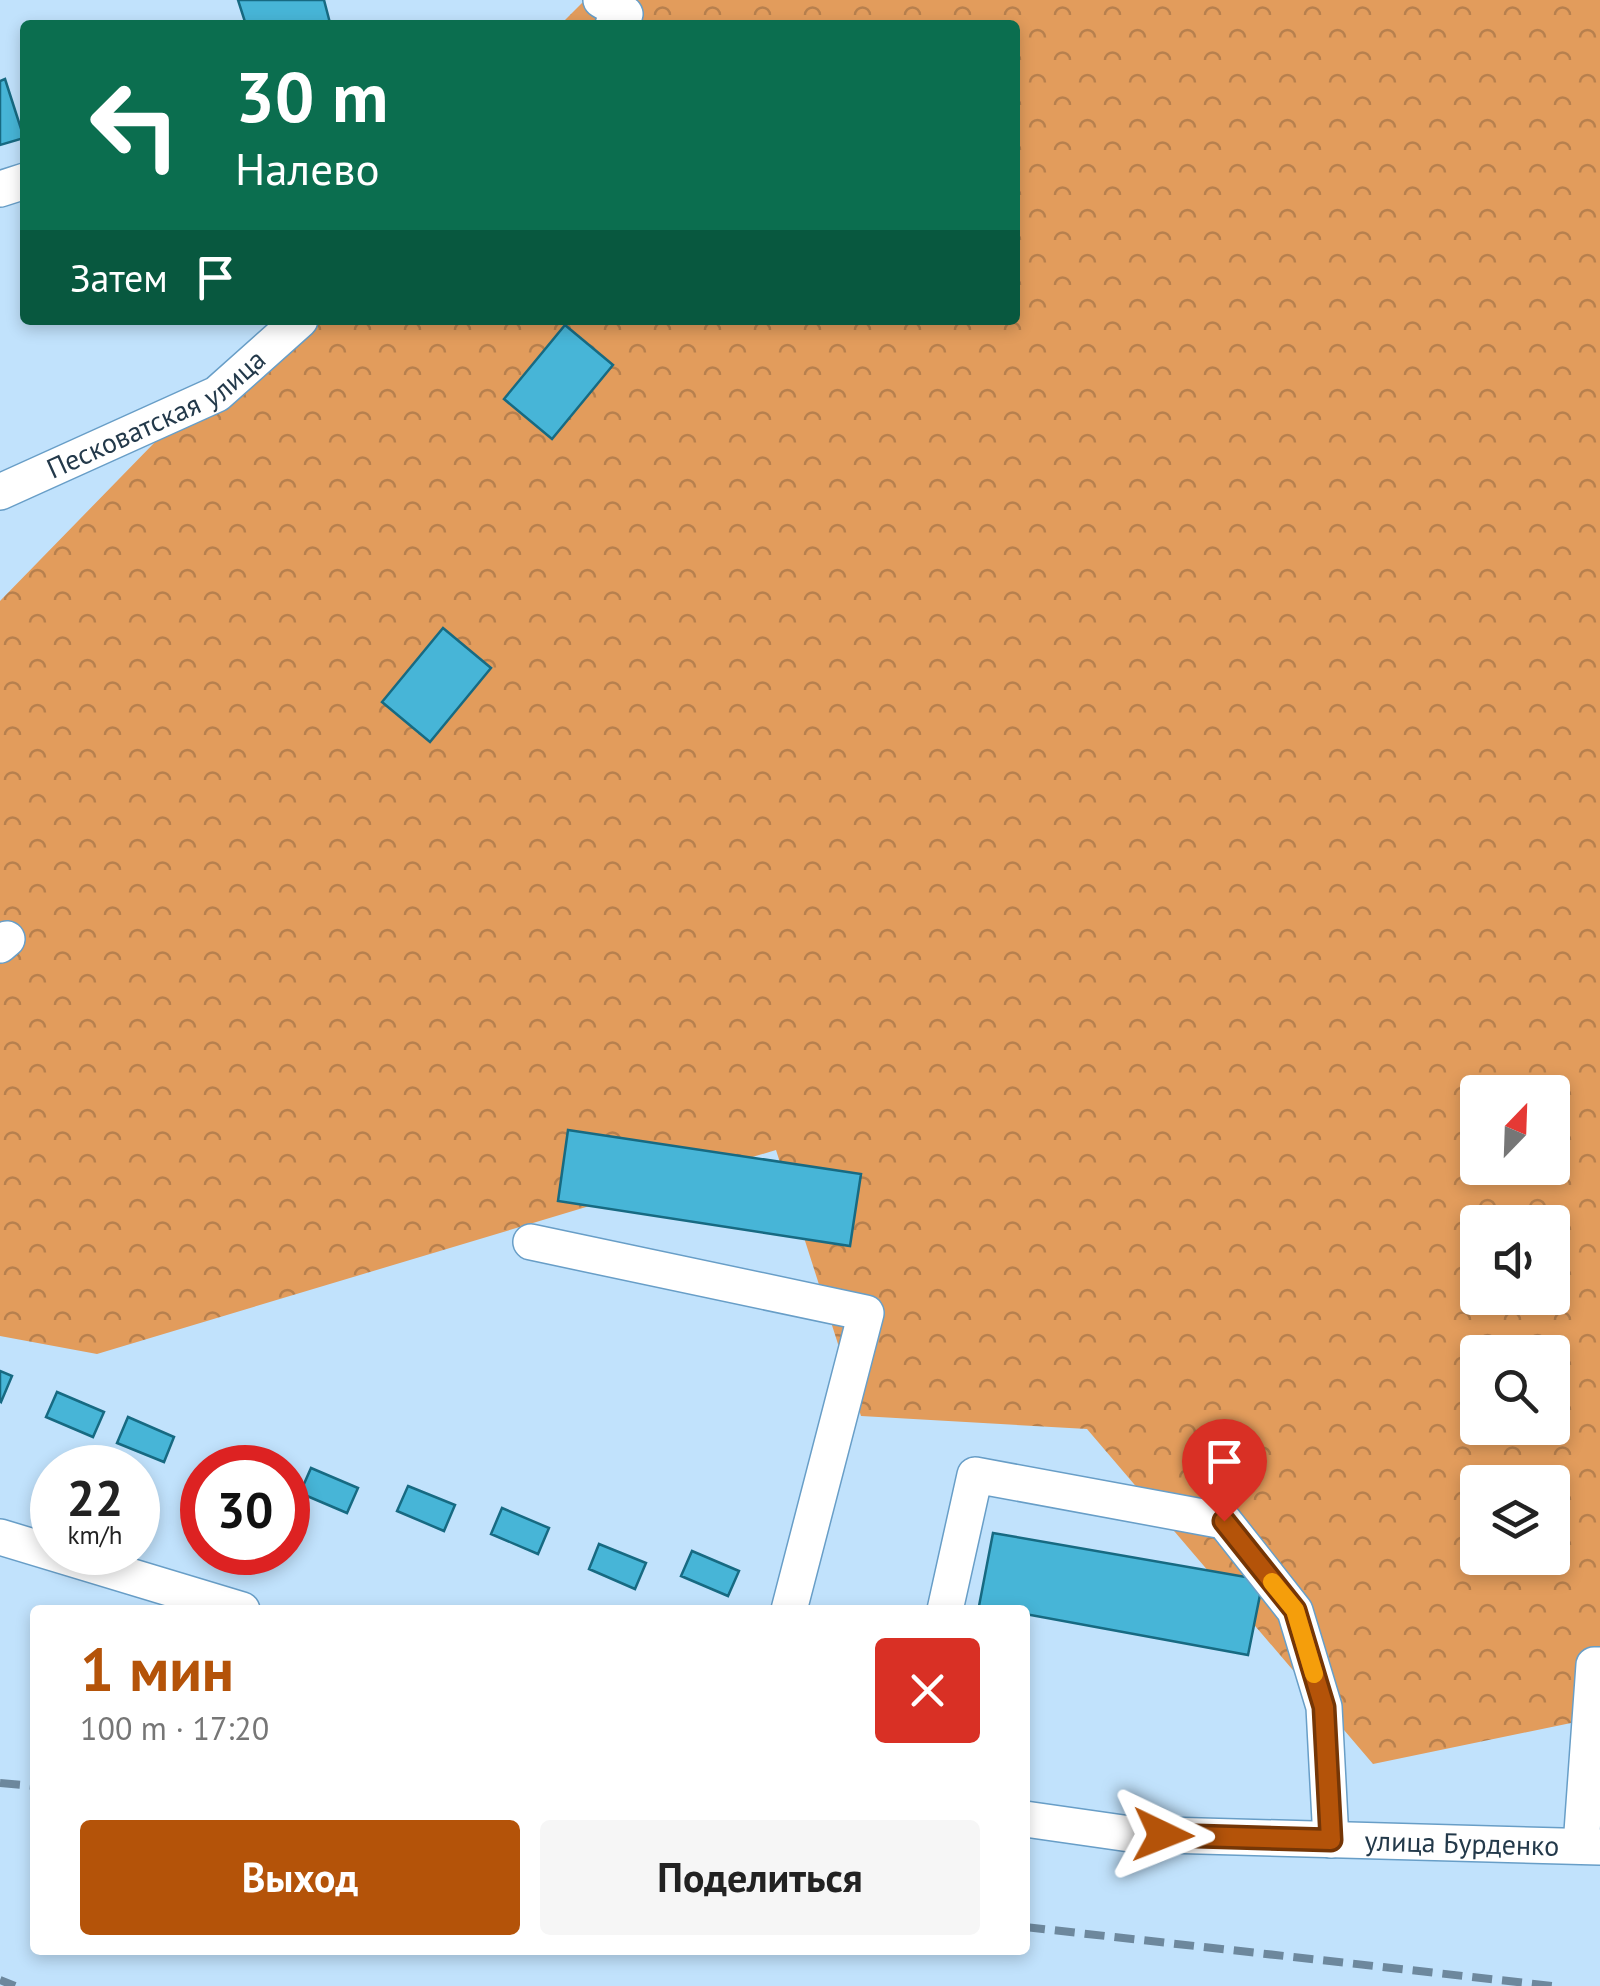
<!DOCTYPE html>
<html lang="ru">
<meta charset="utf-8">
<style>
body{margin:0;font-family:"PT Sans",sans-serif;background:#f6f6f6;color:#222;height:100vh;display:flex;flex-direction:column;font-size:38px;white-space:nowrap}
*{box-sizing:border-box;margin:0}
p{font-size:32px;color:#767676}
.icon{flex:none;width:55px;height:55px;fill:none;stroke:currentColor;stroke-width:2;stroke-linecap:round;stroke-linejoin:round}
.map{position:relative;flex:1;overflow:hidden}
.details{position:absolute;left:30px;top:1605px;width:1000px;height:350px;display:flex;flex-direction:column;background:#fff;border-radius:10px;box-shadow:0 5px 15px #0003}
.details>*{flex:none}
.hud{position:absolute;left:20px;top:20px;width:1000px;height:305px;border-radius:10px;box-shadow:0 5px 15px #0003;background:#0b6e4f;color:#fff;overflow:hidden}
.needle{width:65px;rotate:23deg}
.buttons{position:absolute;left:1460px;top:1075px;display:grid;gap:20px}
.buttons a{display:grid;place-items:center;width:110px;height:110px;border-radius:10px;background:#fff;box-shadow:0 5px 15px #0003;font-size:50px}
.speed{position:absolute;left:30px;top:1445px;display:flex;gap:20px;font-size:50px;font-weight:700;text-align:center}
.speed>*{display:grid;place-content:center;width:130px;height:130px;border-radius:50%;background:#fff;box-shadow:0 5px 15px #0003;line-height:1}
.speed small{font-size:25px;font-weight:400}
.speed .limit{border:15px solid #d22;background:#fff;color:#111}
.pin{position:absolute;display:grid;place-items:center;width:85px;height:85px;color:#fff;margin:-102px -42px;border-radius:50% 50% 50% 0;rotate:-45deg;box-shadow:0 0 10px #0007}
.pin .icon{rotate:45deg}
.me{position:absolute;width:110px;margin:-55px;rotate:92deg;stroke-linejoin:round;filter:drop-shadow(0 0 8px #0008)}
.turn{display:flex;align-items:center;gap:35px;height:210px;padding:0 50px;font-size:45px}
.turn .icon{width:130px;height:130px;stroke-width:2.5}
.turn b{display:block;font-size:70px;line-height:85px}
.then{display:flex;align-items:center;height:95px;padding:0 50px;background:#0003;gap:20px;font-size:38px}
.round{display:grid;place-items:center;flex:none;width:105px;height:105px;border-radius:10px;background:#f6f6f6}
.summary{display:flex;align-items:center;justify-content:space-between;height:170px;padding:0 50px}
h1{font-size:60px;font-weight:600;line-height:75px;color:#b45309}
.cta{display:flex;gap:20px;margin-top:auto;padding:20px 50px}
.cta a{flex:1;height:115px;border-radius:10px;background:#b45309;color:#fff;font-size:40px;font-weight:600;line-height:115px;text-align:center}
.cta a+a{background:#f6f6f6;color:#222}
.map>svg:first-child{display:block}
</style>
<div class="map">
<svg width="1600" height="1986" viewBox="0 0 1600 1986">
<defs>
<pattern id="forest-crowns" width="20" height="18" patternUnits="userSpaceOnUse" patternTransform="scale(2.5)"><rect width="20" height="18" fill="#e29c5c"/><path d="M2 6a3 3 0 1 1 6 0M12 15a3 3 0 1 1 6 0" fill="none" stroke="#b7804e"/></pattern>
</defs>
<rect width="100%" height="100%" fill="#c1e2fc"/>
<path fill="url(#forest-crowns)" fill-rule="evenodd" d="M585 0H1600V1717L1373 1764 1087 1429 861 1416 776 1150 97 1354 0 1336V601L274 320H1015V25H560ZM1478 1092H1552V1168H1478ZM1478 1222H1552V1298H1478ZM1478 1352H1552V1428H1478ZM1478 1482H1552V1558H1478Z"/>
<path fill="#47b5d7" stroke="#176a82" stroke-width="2.5" d="M238 0H324L330 23 322 25H246Z
M5 79 24 138 0 145V81Z
M565 325 613 365 552 439 504 399Z
M443 628 491 668 430 742 382 702Z
M568 1130 861 1174 850 1246 558 1201Z
M0 1371 12 1376 1 1402 0 1401Z
M57 1392 104 1412 93 1437 46 1417Z
M128 1417 174 1437 164 1462 117 1443Z
M229 1451 267 1468H222Z
M311 1468 358 1488 347 1513 300 1493Z
M408 1486 455 1505 444 1531 397 1511Z
M502 1508 549 1528 538 1554 491 1534Z
M993 1533 1263 1580 1248 1655 1025 1614V1610H1001L979 1606Z
M599 1544 646 1563 635 1589 589 1569Z
M692 1551 739 1571 728 1596 681 1576Z"/>
<g fill="none" stroke-linecap="round" stroke-linejoin="round">
<defs>
<g id="minor">
<path d="M601 0 625 14 613 25"/>
<path d="M0 189 25 181"/>
<path id="s1" d="M0 492 217 394 300 320"/>
<path d="M0 945 7 939"/>
<path d="M531 1242 866 1313 789 1610"/>
<path d="M0 1537 242 1610"/>
<path d="M945 1610 975 1475 1224 1521 1295 1611 1324 1707 1331 1840"/>
<path id="s2" d="M1025 1819 1130 1834 1600 1847"/>
<path d="M1581 1846 1594 1665H1600"/>
</g>
</defs>
<use href="#minor" stroke="#689ec7" stroke-width="38"/>
<use href="#minor" stroke="#fff" stroke-width="35"/>
<path stroke="#6d889d" stroke-width="8" stroke-dasharray="20 10" stroke-linecap="butt" d="M0 1783 35 1786
M1025 1927 1553 1986
M0 1980 15 1986"/>
</g>
<g fill="none" stroke-linecap="round" stroke-linejoin="round">
<defs>
<path id="route" d="M1163 1835 1331 1840 1324 1707 1295 1610 1224 1521"/>
</defs>
<use href="#route" stroke="#753606" stroke-width="25"/>
<use href="#route" stroke="#b45309" stroke-width="18"/>
<path stroke="#f59e0b" stroke-width="18" d="M1272 1582 1295 1610 1314 1674"/>
</g>
<g text-anchor="middle" stroke-width="9" stroke-linejoin="round" paint-order="stroke">
<g font-size="28" fill="#23394a" stroke="#fefefe">
<text dy="10" stroke="none"><textPath href="#s1" startOffset="175">Песковатская улица</textPath></text>
<text dy="10" stroke="none"><textPath href="#s2" startOffset="438">улица Бурденко</textPath></text>
</g>
</g>
</svg>
<div class="buttons">
<a><svg class="needle" viewBox="-14 -14 28 28"><path d="M0-13l5 13h-10z" fill="#e53935"/><path d="M0 13l5-13h-10z" fill="#767676"/></svg></a>
<a><svg class="icon" aria-label="sound" viewBox="0 0 24 24"><path d="M4 9h4l5-4v14l-5-4H4zM17 9q2 3 0 6"/></svg></a>
<a><svg class="icon" aria-label="search" viewBox="0 0 24 24"><circle cx="10" cy="10" r="6"/><path d="M15 15l6 6"/></svg></a>
<a><svg class="icon" aria-label="layers" viewBox="0 0 24 24"><path d="M12 4l9 5-9 5-9-5zM3 14l9 5 9-5"/></svg></a>
</div>
<div class="speed"><div>22<small>km/h</small></div><div class="limit">30</div></div>
<div class="pin" style="left:1224px;top:1521px;background:#d93025"><svg class="icon" aria-label="arrive" viewBox="0 0 24 24"><path d="M6 21V4h12l-3 4 3 4H6"/></svg></div>
<svg class="me" style="left:1163px;top:1835px" viewBox="-20 -20 40 40"><path d="M0-17L14 15 0 8-14 15z" fill="#b45309" stroke="#fff" stroke-width="4"/></svg>
<div class="hud">
<div class="turn"><svg class="icon" aria-label="left" viewBox="0 0 24 24"><path d="M17 20v-9H6M10 6l-5 5 5 5"/></svg><div><b>30 m</b>Налево</div></div>
<div class="then">Затем<svg class="icon" aria-label="arrive" viewBox="0 0 24 24"><path d="M6 21V4h12l-3 4 3 4H6"/></svg></div>
</div>
<section class="details">
<div class="summary"><div><h1>1 мин</h1><p>100 m · 17:20</p></div><a class="round" style="background:#d93025;color:#fff"><svg class="icon" aria-label="close" viewBox="0 0 24 24"><path d="M6 6l12 12M18 6L6 18"/></svg></a></div>
<div class="cta"><a>Выход</a><a>Поделиться</a></div>
</section>
</div>
